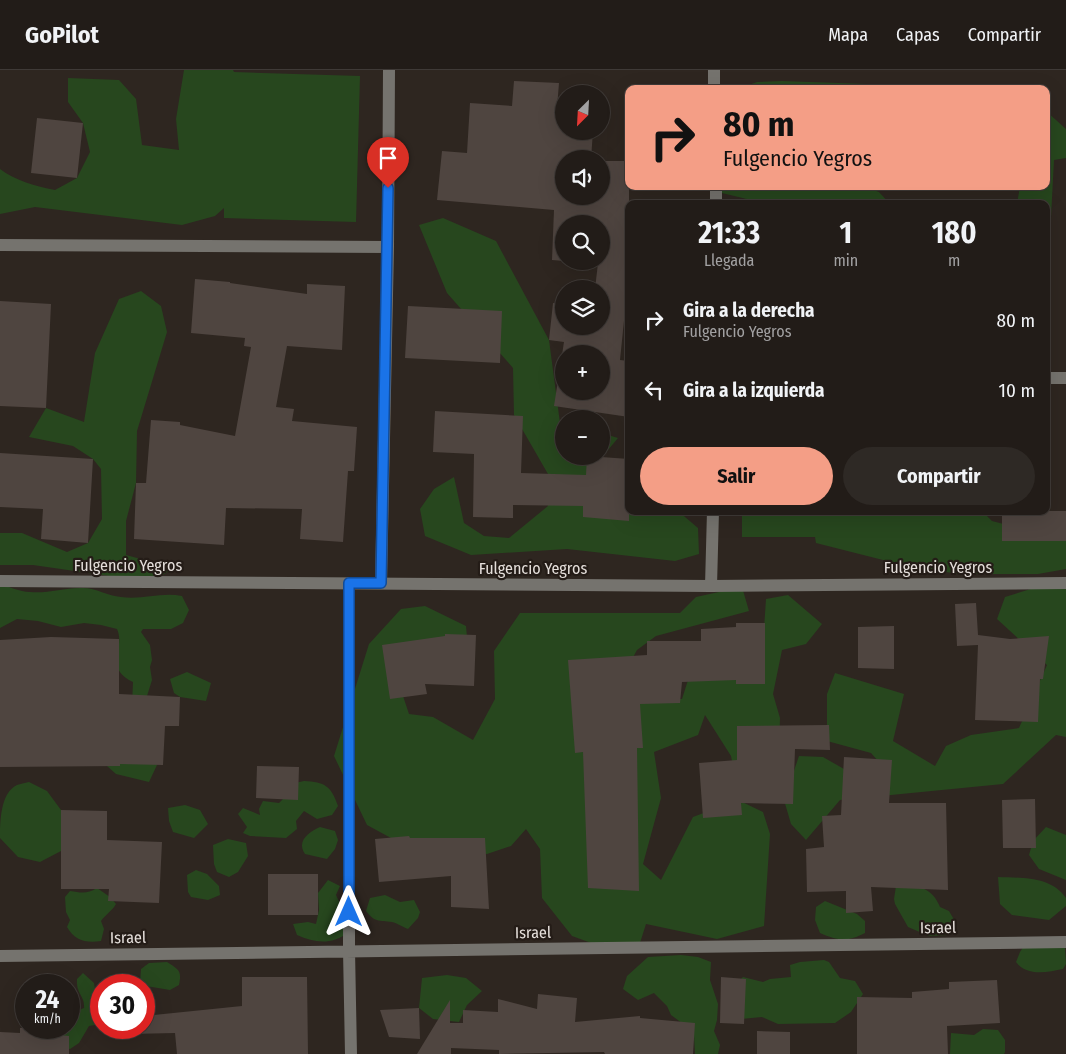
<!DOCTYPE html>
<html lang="es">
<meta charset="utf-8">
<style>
body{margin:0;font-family:"Fira Sans Condensed",sans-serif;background:#2e2925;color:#f1f3f6;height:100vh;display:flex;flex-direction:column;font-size:19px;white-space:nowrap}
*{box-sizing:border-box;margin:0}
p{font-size:16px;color:#a2a1a2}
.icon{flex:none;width:28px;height:28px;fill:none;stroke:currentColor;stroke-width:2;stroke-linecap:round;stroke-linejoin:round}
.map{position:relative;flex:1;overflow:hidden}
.side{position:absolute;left:625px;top:130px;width:425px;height:315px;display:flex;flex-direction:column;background:#221c18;border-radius:10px;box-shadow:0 5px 20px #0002,0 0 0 1px #3f3a37}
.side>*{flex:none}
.top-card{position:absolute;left:625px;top:15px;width:425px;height:105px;border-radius:10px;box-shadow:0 5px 20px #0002,0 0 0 1px #3f3a37;background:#f49e86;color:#111;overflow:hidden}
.needle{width:32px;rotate:204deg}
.buttons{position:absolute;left:555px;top:15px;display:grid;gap:10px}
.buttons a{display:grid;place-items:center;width:55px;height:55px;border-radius:50%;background:#221c18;box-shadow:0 5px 20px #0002,0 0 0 1px #3f3a37;font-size:25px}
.speed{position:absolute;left:15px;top:904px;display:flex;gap:10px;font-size:25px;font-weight:700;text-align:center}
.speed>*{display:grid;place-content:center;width:65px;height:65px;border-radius:50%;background:#221c18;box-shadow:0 5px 20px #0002,0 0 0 1px #3f3a37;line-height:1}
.speed small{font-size:12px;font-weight:400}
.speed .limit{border:8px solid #d22;background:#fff;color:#111}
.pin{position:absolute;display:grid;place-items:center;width:42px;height:42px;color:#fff;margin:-51px -21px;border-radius:50% 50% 50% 0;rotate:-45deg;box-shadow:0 0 5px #0007}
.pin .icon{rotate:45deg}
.me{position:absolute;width:55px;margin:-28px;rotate:0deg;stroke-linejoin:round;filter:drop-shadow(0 0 4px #0008)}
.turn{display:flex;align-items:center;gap:18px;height:105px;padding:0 15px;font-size:22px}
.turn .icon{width:65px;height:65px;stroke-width:2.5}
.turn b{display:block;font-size:35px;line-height:42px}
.eta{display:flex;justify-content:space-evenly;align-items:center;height:85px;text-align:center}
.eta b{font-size:30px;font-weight:700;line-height:35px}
.button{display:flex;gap:10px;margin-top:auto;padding:10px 15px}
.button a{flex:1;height:58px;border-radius:30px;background:#f49e86;color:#111;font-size:20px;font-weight:700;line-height:58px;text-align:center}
.button a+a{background:#2e2925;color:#f1f3f6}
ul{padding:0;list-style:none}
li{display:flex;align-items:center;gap:15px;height:70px;padding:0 15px}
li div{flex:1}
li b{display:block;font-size:19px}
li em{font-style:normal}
header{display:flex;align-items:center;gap:30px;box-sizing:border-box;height:70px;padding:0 25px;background:#221c18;border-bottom:1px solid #3f3a37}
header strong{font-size:24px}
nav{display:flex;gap:28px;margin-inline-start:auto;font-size:18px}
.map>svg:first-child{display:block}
</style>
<header>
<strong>GoPilot</strong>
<nav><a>Mapa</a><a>Capas</a><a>Compartir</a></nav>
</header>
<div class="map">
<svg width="1066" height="984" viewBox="0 0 1066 984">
<rect width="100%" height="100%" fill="#2e2620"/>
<path fill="#27471e" d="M184 0H233L234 2 360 6 356 152 224 148V138L215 146 182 155 35 137 0 144V99C16 111 35 116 55 120L77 108 90 82 83 53 68 32V8L119 10 136 29 142 75 179 80 176 49Z
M782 11 867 14 891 19H738L757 12Z
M1046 41 1066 59V88L1054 90 1048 204 1046 205V134H1017L1020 116H1046Z
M721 116H863L879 122 890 134H767L722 123Z
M443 148 496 171 549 270 560 353 564 354V386H601V363L618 368 603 386 594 434 629 441H678L698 458 699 484 675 491 567 479 471 485 425 466 420 439 434 419 454 407 464 453 484 466 509 468 548 436V404L514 345 513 298 447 223 419 155Z
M141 221 161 236 167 262 137 361 136 413 126 451V485L174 498 151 512 33 495H0V463H22L67 482 88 473 102 449 101 399 93 389 73 376 29 367 46 338 84 352 95 283 119 229Z
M742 441H982L992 451 1042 464 1066 462V499L1038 504H957L887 491 816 473 815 467H742Z
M1066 508V667L1056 665 1003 714 840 730 806 770 791 754 784 730 799 686 823 687 865 711 887 701 871 683 827 671V624L835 603 904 624 893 671 935 696 946 676 971 665 1019 658 1047 595 997 549 1005 527Z
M0 515C10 516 19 522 30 522 47 524 66 517 83 518 96 518 108 526 121 527 142 530 161 522 182 526L189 540 183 553 171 559H143L141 562 150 575 152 590 150 597 152 610 147 626 146 679 157 695 149 712 116 704 107 696 106 691 132 636 133 612C103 598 126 579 117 559L101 555 84 553 61 557 38 551 17 549 0 558Z
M742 517 749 541 656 566 637 580 625 602 631 628 682 629 689 607 761 604 766 529 788 525 822 554 806 574 782 580 773 624 780 648 778 716 736 711 731 686 705 645 698 665 654 682 661 728 643 794 661 810 693 747 738 730 763 742 770 764 764 856 717 869 646 854 639 876 616 882 572 866 542 828 540 779 526 759 511 776 487 784 415 781 367 755 334 686 369 574 401 539 425 536 466 556 470 601 394 599 409 644 433 647 473 670 495 629 494 581 520 543H680L696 527Z
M187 602 211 613 206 631 180 627 174 623 170 609Z
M304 711C325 712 331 716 338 736L332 745 317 749 304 741 296 751 297 759 286 768 250 766 243 763 247 757 238 744 243 738 260 745 259 739 263 731 279 733 288 724 295 713Z
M29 712 47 721 61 740 68 762 61 781 40 792 18 787 0 768C0 753 0 723 17 715 20 714 25 713 29 712Z
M185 735 200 740 208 754 194 768 173 762 169 751 168 738Z
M320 757 335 761 338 770 335 779 327 789 305 784C296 771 309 762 320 757Z
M1046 757 1066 765V810L1039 799 1029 785 1033 771Z
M228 769 246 773 248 786 238 802 229 807 217 802 214 794 213 775Z
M196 800 207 804 219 816 220 825 208 830 191 827 188 822 187 805Z
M998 807C1021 808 1051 806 1066 828V836L1049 850 1012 845 1000 834Z
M328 810 340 816 336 825 343 840 348 863C331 875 315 873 297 865L293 854 308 852 316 854 319 840 318 823Z
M911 814C926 819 934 822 940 837L949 841 956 853 947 865 929 866 908 857 895 834 894 829 896 816Z
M97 818 110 827 116 834C112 841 106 844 101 851L104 859 101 871C86 873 75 871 67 857L70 850 66 842 65 827 70 821C82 823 87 824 97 818Z
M385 825 400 832 414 830 420 842 418 848 408 859C403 857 397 853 392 852 379 850 375 853 366 841L370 828Z
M825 831 857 844 865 851V863C848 872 838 871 820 863L815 850 816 837Z
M1025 874 1065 877 1066 894 1063 899C1048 902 1027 907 1016 892L1020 882Z
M681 885 698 887 711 892 710 910 718 934 717 950 714 961 720 975 718 984H695L694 965 686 956 671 945 667 936 654 923 638 930 623 919 627 906 648 887Z
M824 890 829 892 840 908 855 911 863 924 851 942 835 953 778 954 762 947 741 949 737 913 743 907 763 912 770 909 791 907 790 895 800 892Z
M167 892C179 900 182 900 179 915L170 920 140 915 141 899 149 893Z
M83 903 94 913 96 926 101 928V954L89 956 79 973 70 979 57 975 56 966 62 958H69C69 946 73 942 84 938 85 925 76 925 77 909Z
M447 905 466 908 482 921 467 935 459 952 433 949 419 938 422 908Z
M983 959 998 960 1005 970V982L1004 984H950L951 963 974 965Z"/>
<path fill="#4f4540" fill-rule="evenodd" d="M514 11 559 13 557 38 564 39V61H593L591 89H564V126H601V91H629V242L625 241 620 290 629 291V347L554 336 564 272 549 270 553 233 564 234V256H601V219H595L598 193 568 191H601V154H564V191L552 190 554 140 437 130 442 81 467 83 470 33 512 36ZM564 284H601V321H564Z
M37 48 83 53 77 108 31 103Z
M195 209 230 212V213L307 224V214L345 216 342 280 287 276 276 337 294 339 292 351 357 357 354 401H348L343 472 300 469 302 439 226 438 224 475 134 469 136 413H146L151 350 180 352V355L235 366 251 277 244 276 245 268 191 263Z
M0 231 51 234 46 338 0 336Z
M408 236 502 241 500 293 405 288Z
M435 341 523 346 521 403 586 405 587 386 629 389V451L583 447V436L513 435V448L473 447 474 384 433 382Z
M0 383 93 389 88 473 41 469 43 439 0 437Z
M1002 441H1066V471H1002Z
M976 533 978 565 1010 569 1049 566 1043 609H1040L1038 652 975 650 978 575 957 576 955 534Z
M736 553H765V614H736V610L682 612 680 633 640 634 643 678H637L639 821 588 818 583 682 575 683 568 590 647 585V571H701V559L736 557Z
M894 556V599L858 598V557Z
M445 564 476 565 474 616 425 614 427 624 390 629 382 575 445 566Z
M51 567 119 569V624L180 627 179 656H165L163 695 120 694V696L0 697V570Z
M829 655 830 680 795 679 793 734 741 733 742 745 703 748 699 693 737 690V656Z
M844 687 892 690 889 733H946L948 820 871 817 873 841 846 843V821L807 822 806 779 824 777 822 746 841 745Z
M257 696 299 697 298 730 256 728Z
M1035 729 1036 778H1003L1002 730Z
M61 740 107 741V770L162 772 159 833 108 831 109 819H61Z
M409 766 410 768H485L489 839 451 837V806L379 812 375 769Z
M268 804H318V845H268Z
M242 907H307L308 984H177L175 963 130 964V958H144V946L242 936Z
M721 907 746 909 744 954 720 953Z
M997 910 1000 953 947 956 948 984H857V927L912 928V922L949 919V912Z
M538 924 577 928 575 952 640 946V948L695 953 693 984H605L604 982 499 984V980L451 978V984H417L450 930V953H463V940L498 942V929L537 939Z
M419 938 420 969 389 967 380 940Z
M20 958H59V965L69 966V984H0V962L20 963Z
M757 961 790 962V984H757Z"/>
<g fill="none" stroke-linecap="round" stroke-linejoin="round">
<path stroke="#75736e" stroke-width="12" d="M714 0V19
M716 116V134
M0 175 388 177
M1046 308H1066
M0 511 711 516 1066 513
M349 513V880L351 984
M381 513 388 177 389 0
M711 516 713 441
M0 886 1066 872"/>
</g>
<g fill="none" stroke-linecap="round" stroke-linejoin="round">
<defs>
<path id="route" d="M349 842V513H381L388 118"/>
</defs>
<use href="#route" stroke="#114b97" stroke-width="12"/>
<use href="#route" stroke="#1a73e8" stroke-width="9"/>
</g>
<g text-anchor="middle" stroke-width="4.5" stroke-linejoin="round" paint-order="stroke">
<g font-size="16" fill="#e5dfdb" stroke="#241c17">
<text x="128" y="501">Fulgencio Yegros</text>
<text x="938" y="503">Fulgencio Yegros</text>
<text x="533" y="504">Fulgencio Yegros</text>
<text transform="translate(938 857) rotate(-1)" y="6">Israel</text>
<text transform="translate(533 862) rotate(-1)" y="6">Israel</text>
<text transform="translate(128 867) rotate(-1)" y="6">Israel</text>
</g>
</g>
</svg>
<div class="buttons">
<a><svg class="needle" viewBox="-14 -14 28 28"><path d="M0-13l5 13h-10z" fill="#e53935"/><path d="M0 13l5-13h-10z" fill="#a2a1a2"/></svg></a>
<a><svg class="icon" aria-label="sound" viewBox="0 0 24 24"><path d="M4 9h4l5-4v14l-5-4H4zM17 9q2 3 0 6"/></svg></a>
<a><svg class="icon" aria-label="search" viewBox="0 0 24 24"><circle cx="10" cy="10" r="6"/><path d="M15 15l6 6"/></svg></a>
<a><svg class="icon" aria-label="layers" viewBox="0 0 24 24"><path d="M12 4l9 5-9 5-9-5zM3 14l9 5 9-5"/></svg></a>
<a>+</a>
<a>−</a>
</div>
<div class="speed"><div>24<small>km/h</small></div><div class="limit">30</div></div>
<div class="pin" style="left:388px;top:118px;background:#d93025"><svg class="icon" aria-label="arrive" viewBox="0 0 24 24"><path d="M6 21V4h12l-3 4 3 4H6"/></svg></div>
<svg class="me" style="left:349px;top:842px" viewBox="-20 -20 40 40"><path d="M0-17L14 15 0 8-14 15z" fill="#1a73e8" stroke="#fff" stroke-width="4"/></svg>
<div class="top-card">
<div class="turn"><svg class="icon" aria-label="right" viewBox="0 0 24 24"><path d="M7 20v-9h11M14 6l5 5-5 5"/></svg><div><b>80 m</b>Fulgencio Yegros</div></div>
</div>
<section class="side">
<div class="eta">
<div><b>21:33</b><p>Llegada</p></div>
<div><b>1</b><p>min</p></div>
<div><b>180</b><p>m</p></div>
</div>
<ul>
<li><svg class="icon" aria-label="right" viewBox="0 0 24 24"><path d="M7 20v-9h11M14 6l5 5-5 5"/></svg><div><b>Gira a la derecha</b><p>Fulgencio Yegros</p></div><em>80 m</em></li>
<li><svg class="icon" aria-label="left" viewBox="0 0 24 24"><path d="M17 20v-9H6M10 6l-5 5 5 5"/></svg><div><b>Gira a la izquierda</b></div><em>10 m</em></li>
</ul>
<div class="button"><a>Salir</a><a>Compartir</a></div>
</section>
</div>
